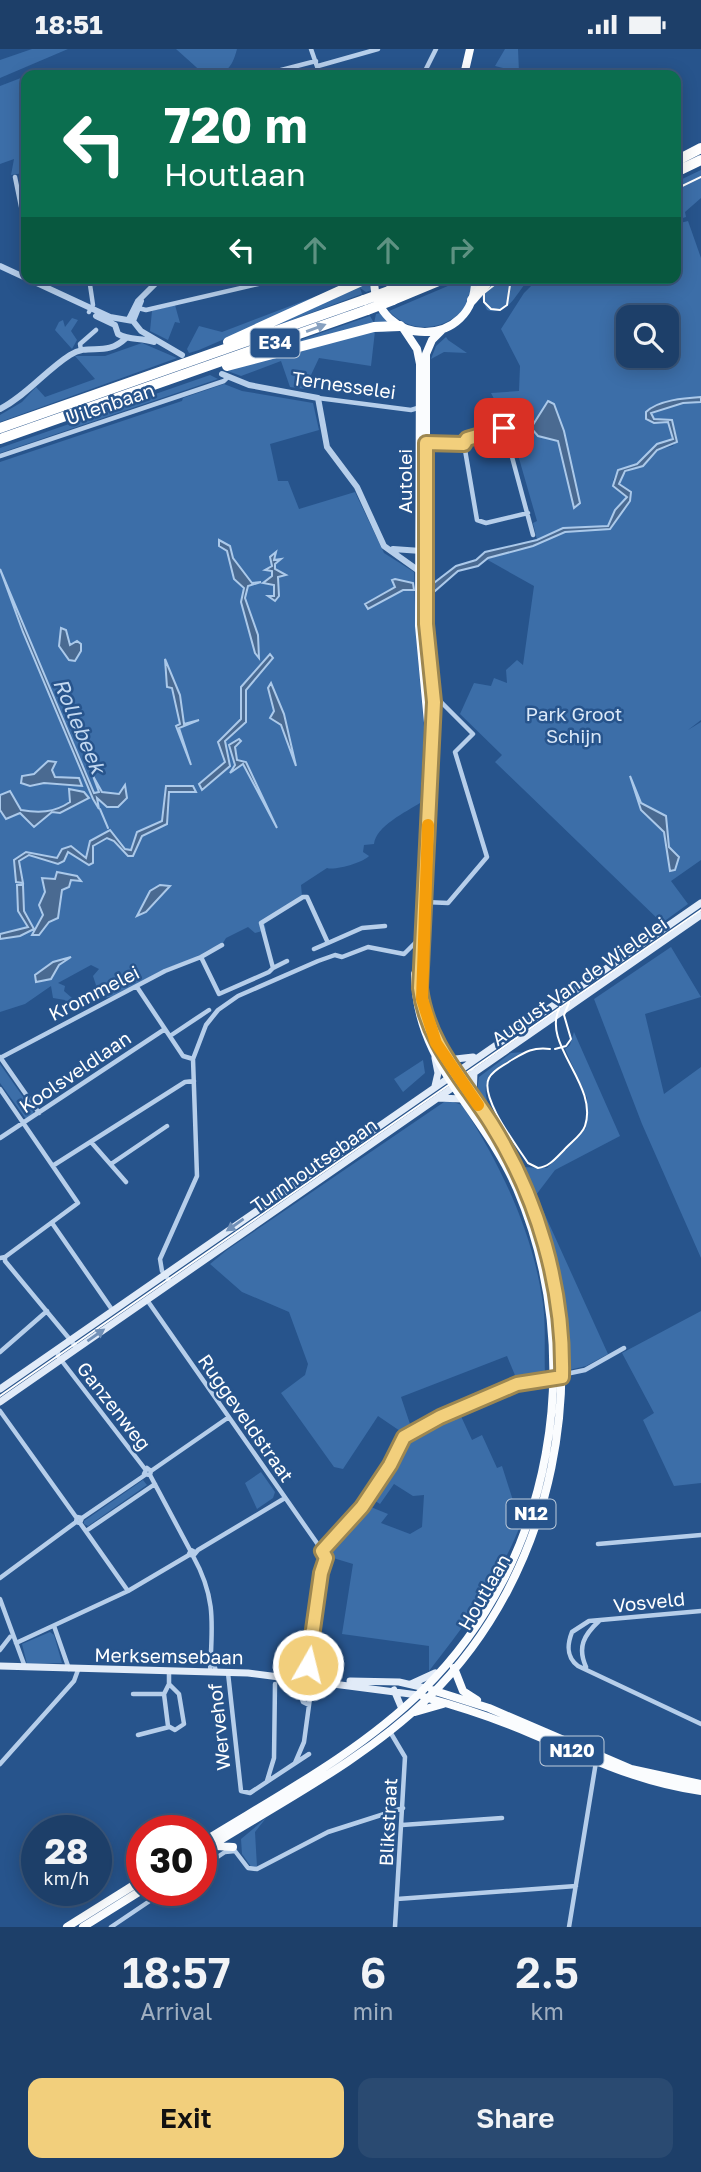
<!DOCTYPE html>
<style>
body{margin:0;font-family:"Golos Text",sans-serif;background:#2a4a71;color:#f1f3f6;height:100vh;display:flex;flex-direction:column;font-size:26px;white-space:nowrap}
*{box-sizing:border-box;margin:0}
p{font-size:23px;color:#a0afc0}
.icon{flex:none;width:38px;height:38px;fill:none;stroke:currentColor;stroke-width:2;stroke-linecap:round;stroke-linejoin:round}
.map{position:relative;height:1878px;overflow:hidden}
.sheet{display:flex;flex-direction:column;background:#1d3f69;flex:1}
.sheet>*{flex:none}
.guide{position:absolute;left:21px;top:21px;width:660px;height:214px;border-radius:14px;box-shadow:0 4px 18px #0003,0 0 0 2px #3b587d;background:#0b6e4f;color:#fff;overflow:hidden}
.controls{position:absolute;left:616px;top:256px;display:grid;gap:14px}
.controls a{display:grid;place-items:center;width:63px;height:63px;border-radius:14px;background:#1d3f69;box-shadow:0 4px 18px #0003,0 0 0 2px #3b587d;font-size:35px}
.speed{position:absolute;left:21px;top:1766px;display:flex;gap:14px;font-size:35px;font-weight:700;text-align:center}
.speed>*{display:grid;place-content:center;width:91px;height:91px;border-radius:50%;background:#1d3f69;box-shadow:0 4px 18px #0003,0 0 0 2px #3b587d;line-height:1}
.speed small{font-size:18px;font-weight:400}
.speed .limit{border:10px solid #d22;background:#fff;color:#111}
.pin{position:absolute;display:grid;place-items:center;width:60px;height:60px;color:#fff;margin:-30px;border-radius:14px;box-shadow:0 4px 10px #0006}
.me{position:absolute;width:77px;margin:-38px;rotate:8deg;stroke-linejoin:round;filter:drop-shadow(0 0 5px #0008)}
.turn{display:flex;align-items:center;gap:24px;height:147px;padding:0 28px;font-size:32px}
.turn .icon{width:91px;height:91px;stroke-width:2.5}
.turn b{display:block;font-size:49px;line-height:60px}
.lanes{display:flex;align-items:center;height:66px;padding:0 28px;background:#0003;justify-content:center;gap:35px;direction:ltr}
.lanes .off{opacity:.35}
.eta{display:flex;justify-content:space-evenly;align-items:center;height:119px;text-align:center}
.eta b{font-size:42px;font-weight:600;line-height:49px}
.action{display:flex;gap:14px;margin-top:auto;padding:14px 28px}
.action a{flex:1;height:80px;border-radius:14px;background:#f2cf7c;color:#111;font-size:28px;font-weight:600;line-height:80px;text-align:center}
.action a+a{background:#2a4a71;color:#f1f3f6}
.status{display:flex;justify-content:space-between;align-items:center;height:49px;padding:0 35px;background:#1d3f69;direction:ltr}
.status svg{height:19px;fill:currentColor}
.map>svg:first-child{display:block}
</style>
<div class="status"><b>18:51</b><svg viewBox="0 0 49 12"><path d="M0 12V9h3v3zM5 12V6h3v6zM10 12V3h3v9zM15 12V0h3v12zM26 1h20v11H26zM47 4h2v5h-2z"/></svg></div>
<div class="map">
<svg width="701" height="1878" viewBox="0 0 701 1878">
<rect width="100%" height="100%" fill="#27548c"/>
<path fill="#3c6ea8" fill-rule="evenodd" d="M32 0H68L0 29V11Z
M176 0H237C232 20 225 26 205 26Z
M505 0H518L519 23 495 17Z
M26 27V113L22 115 23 124 11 126 14 110 0 115V37Z
M701 121V149L685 163 686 168 676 171V133Z
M688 172 701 209V348L651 358 646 370 668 373 673 390 657 395 637 415 618 421 613 431 627 448 615 461 608 477 563 479 537 491 533 474 537 472 512 385 491 344 519 342 520 317 501 280 524 244 539 229H676V175ZM628 268H667V306H628Z
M344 229H365L199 301 189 304 187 300 199 277 222 283 335 240 345 235Z
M469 229C485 263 423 300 389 262L462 231 465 236Z
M506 229H530C517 242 509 268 487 261L481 247 485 240Z
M368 234 372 241 366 243 360 239 362 245 248 287Z
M175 256 180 274 175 273 168 291 150 282 152 262Z
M380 264 388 274 266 303 370 267 374 274 376 265Z
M72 269 78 271 71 282 77 291 72 300 55 281 59 273 63 271 65 278Z
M373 280 392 284 375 282 371 317 319 309 311 326 305 327V340L290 338 281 312 241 327 225 321Z
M446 288 448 291 467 304 444 303 431 310 436 297Z
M142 294 177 309 0 373V366L22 353 36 338 45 348 95 330 75 307H105Z
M210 326 218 330 0 404V399Z
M224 335 242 342 313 354 319 381 270 395 278 432H288L299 460 355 443 384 504 414 523 416 589 424 678 420 754C406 763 376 777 374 795L364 796 363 803 369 807C364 813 335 822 327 819L301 836 302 847 264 873 266 881 255 884 248 878 226 889 220 899C210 898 208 902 200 906 190 912 177 915 165 920 144 928 115 958 92 946L96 936 93 927 99 920 91 916 58 934 65 937 64 942 72 949 74 961 71 962 65 951 53 949 51 937 25 955 0 963V413L182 352 183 349Z
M701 353V671L688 681 701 673V811L671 832 688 855 662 874 495 713 502 706 460 665 474 634 491 637 494 629 507 634 506 621 517 611 523 616 534 537 486 510 533 497 565 483 610 480 630 452 628 441 619 435 620 428 657 401 673 397 677 390 672 371 654 370 651 364 683 354Z
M671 898 701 948 645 965 664 1045 701 1018V1209L642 1075 594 950Z
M574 983 620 1087 555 1121 536 1146 608 1305 586 1317 569 1321C566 1248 549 1185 522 1118L547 1119 586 1079 587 1049 565 1000 570 996Z
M523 1003C502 1016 478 1025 488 1054L486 1056 477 1041 479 1028 511 1004Z
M423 1011 425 1024 403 1043 394 1030Z
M0 1015 33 1062 34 1065 26 1070 0 1034Z
M447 1051 462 1056C501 1116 533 1183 543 1255 546 1278 544 1303 545 1326L517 1331 507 1307 401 1348 411 1378 403 1384 378 1367 343 1420 334 1418 281 1344 305 1326 308 1315 289 1263 242 1243 210 1215 227 1201Z
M701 1262V1434L674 1437 643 1371 654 1364 622 1304Z
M459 1363 472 1391 482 1386 497 1419 502 1417 516 1461 525 1463C505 1523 467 1573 429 1622V1597L342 1585 353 1515 330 1508 340 1489 366 1456 388 1465 381 1474 410 1485 422 1478 424 1446 413 1447 394 1435 380 1455 372 1450 406 1390Z
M261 1423 275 1443 273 1449 257 1460 245 1434Z
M143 1431 147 1436 88 1477 84 1475V1472Z
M50 1583 54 1586 62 1614 27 1615 22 1595Z
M266 1769 255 1783 257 1818 252 1819 242 1805 241 1790Z"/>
<path fill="#4a6a91" stroke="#abc9ea" stroke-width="2" d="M701 348V353L683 354 651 364 654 370 672 371 677 393 657 401 643 417 625 422 619 435 631 443 630 452 610 480 565 483 533 497 488 509 478 517 458 522 435 542 430 540V537L456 517 476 511 485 503 537 491 563 479 608 477 615 461 627 448 613 437 618 421 637 415 657 395 673 390 668 373 654 374 646 370V363C658 351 685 349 701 348Z
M548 352 554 355 564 382 580 454 574 459 558 392 538 387 531 379Z
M219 491 230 497 233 509 252 534 261 533 248 537 245 549 258 586 259 609 255 604 241 553 244 539 234 530 227 502 219 497Z
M276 503 274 511 281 510 275 515V520L286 526 278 528 279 547 275 552 268 547H274V536L263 534 272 527V522L265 521 272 517 270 508Z
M0 520 94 744 99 743 93 727 102 743 119 745 125 736 127 749 118 758H107L97 749 99 760 93 750 23 583Z
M395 530 413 534 414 541H403L368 560 365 555 395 538 392 531Z
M61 579 66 581 70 596 77 592 81 595V602L75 612 69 611 59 597Z
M270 605 273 609 246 641V673L225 692 230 717 202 741 199 735 225 713 218 693 241 670V638Z
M165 610 180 646 184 675 199 671 179 679 191 716 176 677 180 675 172 639 167 638Z
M271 634 284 665 296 717 281 676 270 669 274 662 268 639Z
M239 690 241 692 235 698 237 711 246 713 277 779 243 715 230 724 235 716 229 696Z
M48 712 56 713 52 721 55 728 79 729 82 737 44 734 30 737 21 734 22 727 34 725Z
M630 727 641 754 666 767 669 798 679 808 675 821 670 822 664 783 641 761Z
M166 737H193L196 743H169L167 775 142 787 133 807H128L114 792 107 789 93 797V814L89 816 68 803 64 812 58 815 29 806 19 812 23 834 16 833 14 811 26 803 57 809 62 800 71 797 86 809 90 792 110 781 125 800 131 801 137 783 162 772Z
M69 740 84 743 89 749 60 764 52 763 34 778 20 764 6 770 0 761V746L10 742 21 761C38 764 54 764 70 753Z
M57 823 77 827 81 832 71 831 69 838 62 841 58 869 49 873 39 886H32L43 866 39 856 45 843 42 829 55 830Z
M17 836H23L24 862 34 880 20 887 0 890V885L28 878 18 862Z
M160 836 170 837 146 863 137 867 150 842Z
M71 908 59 916 51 930 36 933 35 926 53 913Z"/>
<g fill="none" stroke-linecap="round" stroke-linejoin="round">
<path stroke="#abc9ea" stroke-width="2" d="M100 760 108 779"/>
<path stroke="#b6ceea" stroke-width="4.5" d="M311 0 320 26
M318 17 378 0
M262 26 316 12
M423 26 436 0
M15 128 26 182
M89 229 93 256 89 263
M138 259 146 261 284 229
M81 301 80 295 96 281
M318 349 411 361 421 358
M493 355 505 382 533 486
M426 389 467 390 464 395 477 471 486 474 528 464
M467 390 504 379
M427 394 464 395
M0 407 224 332 228 328
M425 853 448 854 487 808 455 703 473 685 435 647
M328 894 362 879 385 877
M201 908 222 896
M273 919 287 912
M137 938 183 1007 193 1010
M170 987 209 961
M0 1008 39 1064
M0 1009 165 922 201 908 219 945 269 923 273 919 261 874 303 848H307L328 894 314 900
M0 1040 78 1154 5 1208
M0 1089 165 980
M91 1093 126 1133
M111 1115 167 1077
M54 1116 185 1033 194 1032
M52 1174 113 1262
M0 1209 5 1208V1212L77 1299
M171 1234 162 1222 160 1210 197 1127 193 1010 206 976 218 961 238 947 318 912 335 906 342 908 368 898 404 905 417 892
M147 1251 326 1507 323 1520
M58 1300V1307L145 1420
M0 1303 47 1262
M0 1362 76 1468
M151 1422 147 1419 144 1425 150 1426 151 1422 229 1368
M150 1426 190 1501
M82 1469 145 1426
M80 1474 82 1469 77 1468 76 1473 80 1474 128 1542
M86 1482 155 1435
M598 1495 701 1486
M195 1503 191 1501 189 1505 193 1507 198 1501 285 1449
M193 1507C217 1550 212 1577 210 1623
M0 1529 76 1473
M0 1550 25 1618
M701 1562 589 1572 572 1583C567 1596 566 1608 578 1617L701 1675
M54 1577 69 1620
M16 1594 128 1542 189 1506
M0 1601 10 1588
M213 1610 216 1623
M586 1618C577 1598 584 1586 599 1572
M169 1622V1635L164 1645 168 1677 175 1681 184 1675 179 1645 169 1635
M228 1624 241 1742 250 1744 309 1705
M307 1632 322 1502 362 1458 390 1416 404 1388 418 1377 433 1374 518 1335 585 1321 624 1299
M133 1645H164
M389 1681 405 1708 395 1878
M138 1686 169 1678
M295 1714 304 1693 310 1649 308 1643 299 1642 303 1653 309 1656
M0 1715 74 1632 78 1621
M267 1732 274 1709 275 1635
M402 1776 502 1769
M201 1819 225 1803 235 1802 248 1819 257 1820 328 1783 403 1759
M397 1850 576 1837
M111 1878 166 1841
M569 1878 596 1713"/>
<path stroke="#b6ceea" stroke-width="6" d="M0 217 110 268 133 272 141 282 182 306
M96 267 115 276 118 285C131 292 140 288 154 293
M129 270 138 252 161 229
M133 272 141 252
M222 325 249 336 318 349 327 398 357 438 384 497 419 522
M0 360C27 346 45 322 70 306 90 293 105 309 126 289
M393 500 421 502"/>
<path stroke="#e1ebf8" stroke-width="7" d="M447 1011 473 1008
M435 1037 438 1024 435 1009
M473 1048 474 1023
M438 1049 463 1050
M0 1340 701 854
M0 1353 701 866
M0 1617 248 1624 418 1646
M350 1632 399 1633 425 1639
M411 1635 435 1624
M394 1641 402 1660"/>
<path stroke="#fafcfe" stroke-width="8" d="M464 26 470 0
M374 229C373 301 477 301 475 229
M403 279 417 300 420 315 419 577 428 674
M454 1619 463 1642 477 1651
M432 1641 489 1659 631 1720 701 1735
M424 1648C461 1658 497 1670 532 1685 590 1709 637 1733 701 1742
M415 1663 443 1655
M201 1794C277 1747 359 1704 423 1641 554 1512 588 1307 517 1140 484 1062 415 1015 415 925
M216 1797 233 1798
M201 1803C277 1755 363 1712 428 1649 556 1524 594 1323 533 1159 522 1129 507 1100 491 1074 465 1033 431 999 422 950L434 645 426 575V305L432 291 442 281
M67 1878 142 1831
M83 1878 142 1841"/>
<path stroke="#fff" stroke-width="10" d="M676 112 701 99
M676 123 701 111
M389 242 421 229
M393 251 446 229
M472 251 491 229
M228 293 368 229
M227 317 374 278 400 277
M0 379 364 251
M0 390 367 261"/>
<path stroke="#fff" stroke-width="2" d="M676 140 701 128
M503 229 484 244V253L491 260 500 261 507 256 511 229
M550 1000C532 998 525 1003 510 1012 503 1017 493 1021 489 1029 479 1048 517 1097 528 1114L538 1119C549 1118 556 1109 564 1101 570 1094 582 1086 585 1077 599 1035 540 995 560 958
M555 1000 566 997 571 990 564 966 569 954
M0 1347 701 861"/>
<path stroke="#fff" stroke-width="10" d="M364 251 389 242
M367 261 393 251"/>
</g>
<defs><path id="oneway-solid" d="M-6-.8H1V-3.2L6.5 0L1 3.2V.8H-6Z" transform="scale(1.75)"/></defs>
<use fill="#88a1c0" href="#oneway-solid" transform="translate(316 279) rotate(-20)"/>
<g fill="#7190b7">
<use href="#oneway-solid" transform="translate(235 1176) rotate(145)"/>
<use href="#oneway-solid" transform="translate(96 1286) rotate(-35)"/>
</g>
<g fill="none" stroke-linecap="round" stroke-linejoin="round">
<defs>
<path id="route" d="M308 1616 321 1524 326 1509 322 1502 362 1458 390 1416 404 1388 440 1368 517 1335 562 1328C564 1239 538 1149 491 1074 463 1030 427 994 420 939L434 653 426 575V394L464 395 467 390 504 379"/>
</defs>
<use href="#route" stroke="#9d8751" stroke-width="18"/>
<use href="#route" stroke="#f2cf7c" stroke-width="12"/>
<path stroke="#f59e0b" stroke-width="12" d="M428 776 422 950 436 994 478 1056"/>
</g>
<g text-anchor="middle" stroke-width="5" stroke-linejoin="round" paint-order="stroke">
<g fill="#27548c" stroke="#beccdc" stroke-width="2">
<rect x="250.5" y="279.5" width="49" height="29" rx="5"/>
<rect x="506.5" y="1450.5" width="49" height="29" rx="5"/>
<rect x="540.5" y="1687.5" width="63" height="29" rx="5"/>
</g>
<g font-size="18" font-weight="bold" fill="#fff">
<text x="275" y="300">E34</text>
<text x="531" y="1471">N12</text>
<text x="572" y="1708">N120</text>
</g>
<g font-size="19" fill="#fff" stroke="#27548c">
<text transform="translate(344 336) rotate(8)" y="7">Ternesselei</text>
<text transform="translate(110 355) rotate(-19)" y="7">Uilenbaan</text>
<text transform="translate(405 432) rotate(-90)" y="7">Autolei</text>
<text transform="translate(579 932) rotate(-35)" y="7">August Van de Wielelei</text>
<text transform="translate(94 944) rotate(-27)" y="7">Krommelei</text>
<text transform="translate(75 1023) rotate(-34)" y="7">Koolsveldlaan</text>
<text transform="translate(314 1116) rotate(-35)" y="7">Turnhoutsebaan</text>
<text transform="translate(114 1357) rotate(52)" y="7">Ganzenweg</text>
<text transform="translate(246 1369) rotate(55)" y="7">Ruggeveldstraat</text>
<text transform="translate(484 1543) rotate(-60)" y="7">Houtlaan</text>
<text transform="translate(649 1553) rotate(-6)" y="7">Vosveld</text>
<text transform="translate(169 1607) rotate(1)" y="7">Merksemsebaan</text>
<text transform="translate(219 1678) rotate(-96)" y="7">Wervehof</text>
<text transform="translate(388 1773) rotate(-87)" y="7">Blikstraat</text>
</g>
<g font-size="19" fill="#dae8f8" stroke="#27548c">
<text x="574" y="672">Park Groot<tspan x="574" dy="22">Schijn</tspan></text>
</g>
<g font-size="21" font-style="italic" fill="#c2d8f1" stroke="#27548c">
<text transform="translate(79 677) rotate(67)" y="7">Rollebeek</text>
</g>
</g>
</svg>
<div class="controls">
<a><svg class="icon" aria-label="search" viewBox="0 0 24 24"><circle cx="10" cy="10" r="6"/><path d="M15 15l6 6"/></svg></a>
</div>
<div class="speed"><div>28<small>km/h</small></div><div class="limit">30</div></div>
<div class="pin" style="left:504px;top:379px;background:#d93025"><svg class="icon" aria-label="arrive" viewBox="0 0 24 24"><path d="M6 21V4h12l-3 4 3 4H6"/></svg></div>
<svg class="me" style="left:308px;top:1616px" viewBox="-20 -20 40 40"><circle r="17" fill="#f2cf7c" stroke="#fff" stroke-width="3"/><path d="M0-11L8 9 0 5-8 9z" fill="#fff"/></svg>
<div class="guide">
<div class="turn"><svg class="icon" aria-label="left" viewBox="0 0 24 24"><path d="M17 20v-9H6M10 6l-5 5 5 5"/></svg><div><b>720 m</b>Houtlaan</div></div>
<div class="lanes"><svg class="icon" aria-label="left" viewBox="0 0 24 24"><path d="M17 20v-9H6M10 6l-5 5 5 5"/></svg><svg class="icon off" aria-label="ahead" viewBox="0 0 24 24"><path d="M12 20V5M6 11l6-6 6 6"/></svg><svg class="icon off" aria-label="ahead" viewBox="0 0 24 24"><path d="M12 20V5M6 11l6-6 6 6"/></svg><svg class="icon off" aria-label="right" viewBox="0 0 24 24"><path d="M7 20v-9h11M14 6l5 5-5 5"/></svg></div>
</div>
</div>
<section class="sheet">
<div class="eta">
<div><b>18:57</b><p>Arrival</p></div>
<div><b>6</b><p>min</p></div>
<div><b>2.5</b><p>km</p></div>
</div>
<div class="action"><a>Exit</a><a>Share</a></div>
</section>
